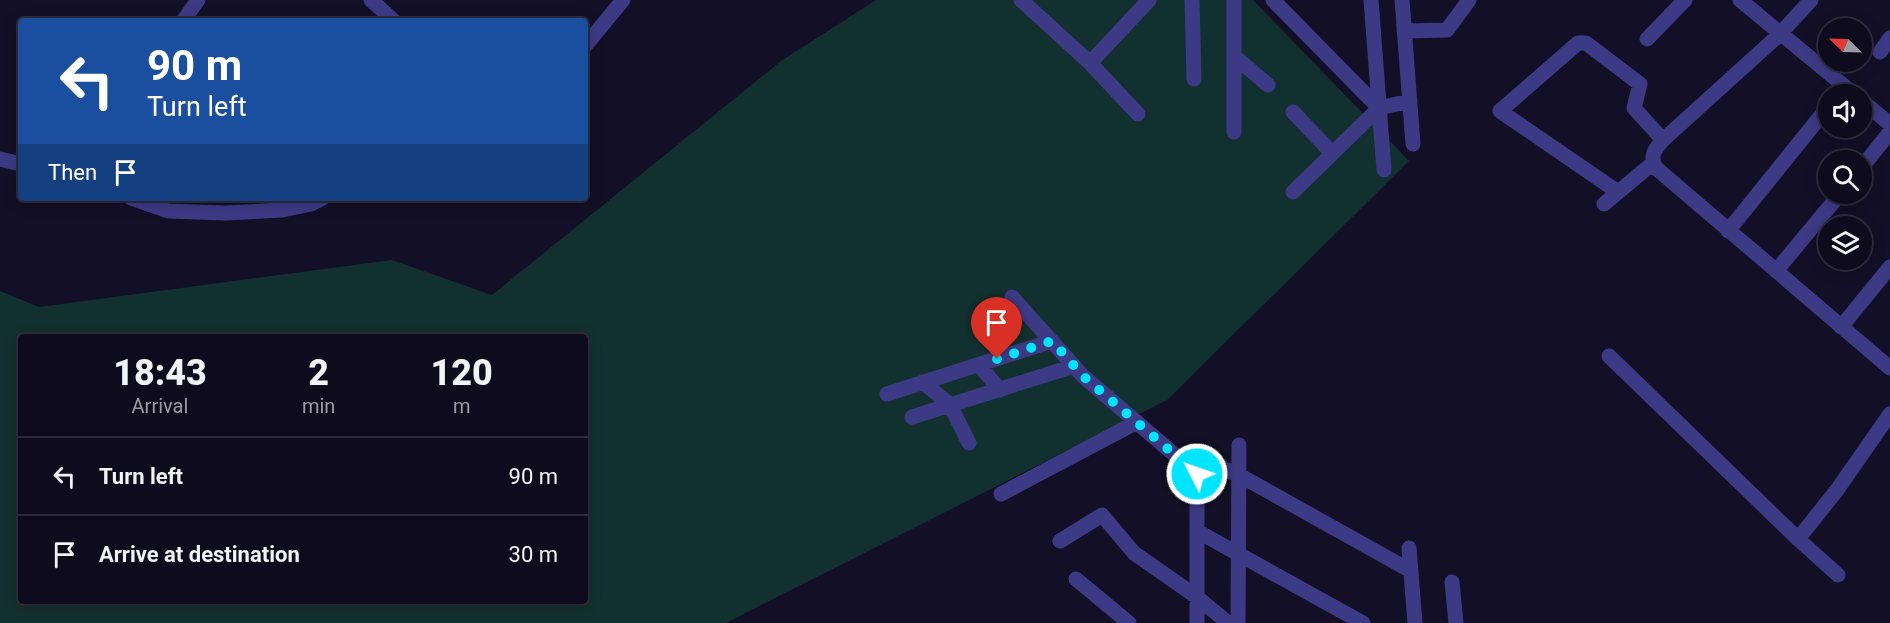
<!DOCTYPE html>
<style>
body{margin:0;font-family:Roboto,sans-serif;background:#171425;color:#f1f3f6;height:100vh;display:flex;flex-direction:column;font-size:22px;white-space:nowrap}
*{box-sizing:border-box;margin:0}
p{font-size:20px;color:#9b9ba3}
.icon{flex:none;width:33px;height:33px;fill:none;stroke:currentColor;stroke-width:2;stroke-linecap:round;stroke-linejoin:round}
.map{position:relative;flex:1;overflow:hidden}
.sheet{position:absolute;left:18px;top:334px;width:570px;height:270px;display:flex;flex-direction:column;background:#0e0b1c;border-radius:6px;box-shadow:0 3px 15px #0003,0 0 0 2px #2e2b3b}
.sheet>*{flex:none}
.banner{position:absolute;left:18px;top:18px;width:570px;height:183px;border-radius:6px;box-shadow:0 3px 15px #0003,0 0 0 2px #2e2b3b;background:#1a4fa0;color:#fff;overflow:hidden}
.needle{width:39px;rotate:293deg}
.controls{position:absolute;left:1818px;top:18px;display:grid;gap:12px}
.controls a{display:grid;place-items:center;width:54px;height:54px;border-radius:50%;background:#0e0b1c;box-shadow:0 3px 15px #0003,0 0 0 2px #2e2b3b;font-size:30px}
.pin{position:absolute;display:grid;place-items:center;width:51px;height:51px;color:#fff;margin:-62px -26px;border-radius:50% 50% 50% 0;rotate:-45deg;box-shadow:0 0 6px #0007}
.pin .icon{rotate:45deg}
.me{position:absolute;width:66px;margin:-33px;rotate:311deg;stroke-linejoin:round;filter:drop-shadow(0 0 4px #0008)}
.turn{display:flex;align-items:center;gap:21px;height:126px;padding:0 30px;font-size:27px}
.turn .icon{width:78px;height:78px;stroke-width:2.5}
.turn b{display:block;font-size:42px;line-height:51px}
.then{display:flex;align-items:center;height:57px;padding:0 30px;background:#0003;gap:12px;font-size:22px}
.eta{display:flex;justify-content:space-evenly;align-items:center;height:102px;text-align:center}
.eta b{font-size:36px;font-weight:800;line-height:42px}
ul{padding:0;list-style:none}
li{display:flex;align-items:center;gap:18px;height:78px;padding:0 30px;border-top:2px solid #2e2b3b}
li div{flex:1}
li b{display:block;font-size:22px}
li em{font-style:normal}
.map>svg:first-child{display:block}
</style>
<div class="map">
<svg width="1890" height="623" viewBox="0 0 1890 623">
<rect width="100%" height="100%" fill="#130f26"/>
<path fill="#12302f" fill-rule="evenodd" d="M876 0H1253L1409 161 1167 400 726 623H0V291L39 307 392 260 492 295 781 61ZM21 338H585V602H21Z"/>
<g fill="none" stroke-linecap="round" stroke-linejoin="round">
<path stroke="#3d3a85" stroke-width="15" d="M371 0 394 21
M1021 0 1090 63 1138 114
M1192 0 1194 79
M1234 0V132
M1273 0 1379 108
M1371 0 1384 170
M1402 0 1413 144
M1740 0 1854 94
M1811 0 1780 34 1663 140C1655 149 1649 156 1656 168L1890 368
M183 21 198 0
M1404 31 1447 30 1469 0
M1647 39 1685 0
M585 46 623 0
M1880 52 1890 38
M1234 56 1268 85
M1090 63 1149 0
M1862 101 1890 124
M1293 112 1332 153
M0 159 21 164
M1862 167 1890 132
M1293 192 1379 108 1410 101
M1618 192 1500 111 1578 43H1586L1640 84 1634 108 1663 140
M131 198 168 211 226 213 282 210 311 204 323 198
M1604 204 1653 163
M1728 231 1828 107
M1776 271 1840 194
M1012 297 1083 376 1197 474
M1841 327 1890 267
M1609 356 1798 539 1837 490 1890 414
M979 365 1000 390
M923 382 950 405 969 443
M887 394 1052 341
M912 417 1074 366
M1001 494 1137 422
M1197 531 1363 623
M1798 539 1838 575
M1060 541 1102 515 1134 553 1197 597 1228 623
M1409 548 1415 623
M1076 579 1129 623
M1452 582 1456 623
M1197 623V474L1215 465 1239 475 1411 571
M1238 623 1239 445"/>
</g>
<g fill="none" stroke-linecap="round" stroke-linejoin="round">
<path stroke="#00e5ff" stroke-width="10" stroke-dasharray="0 18" d="M997 359 1052 341 1083 376 1197 474"/>
</g>
</svg>
<div class="controls">
<a><svg class="needle" viewBox="-14 -14 28 28"><path d="M0-13l5 13h-10z" fill="#e53935"/><path d="M0 13l5-13h-10z" fill="#9b9ba3"/></svg></a>
<a><svg class="icon" aria-label="sound" viewBox="0 0 24 24"><path d="M4 9h4l5-4v14l-5-4H4zM17 9q2 3 0 6"/></svg></a>
<a><svg class="icon" aria-label="search" viewBox="0 0 24 24"><circle cx="10" cy="10" r="6"/><path d="M15 15l6 6"/></svg></a>
<a><svg class="icon" aria-label="layers" viewBox="0 0 24 24"><path d="M12 4l9 5-9 5-9-5zM3 14l9 5 9-5"/></svg></a>
</div>
<div class="pin" style="left:997px;top:359px;background:#d93025"><svg class="icon" aria-label="arrive" viewBox="0 0 24 24"><path d="M6 21V4h12l-3 4 3 4H6"/></svg></div>
<svg class="me" style="left:1197px;top:474px" viewBox="-20 -20 40 40"><circle r="17" fill="#00e5ff" stroke="#fff" stroke-width="3"/><path d="M0-11L8 9 0 5-8 9z" fill="#fff"/></svg>
<div class="banner">
<div class="turn"><svg class="icon" aria-label="left" viewBox="0 0 24 24"><path d="M17 20v-9H6M10 6l-5 5 5 5"/></svg><div><b>90 m</b>Turn left</div></div>
<div class="then">Then<svg class="icon" aria-label="arrive" viewBox="0 0 24 24"><path d="M6 21V4h12l-3 4 3 4H6"/></svg></div>
</div>
<section class="sheet">
<div class="eta">
<div><b>18:43</b><p>Arrival</p></div>
<div><b>2</b><p>min</p></div>
<div><b>120</b><p>m</p></div>
</div>
<ul>
<li><svg class="icon" aria-label="left" viewBox="0 0 24 24"><path d="M17 20v-9H6M10 6l-5 5 5 5"/></svg><div><b>Turn left</b></div><em>90 m</em></li>
<li><svg class="icon" aria-label="arrive" viewBox="0 0 24 24"><path d="M6 21V4h12l-3 4 3 4H6"/></svg><div><b>Arrive at destination</b></div><em>30 m</em></li>
</ul>
</section>
</div>
